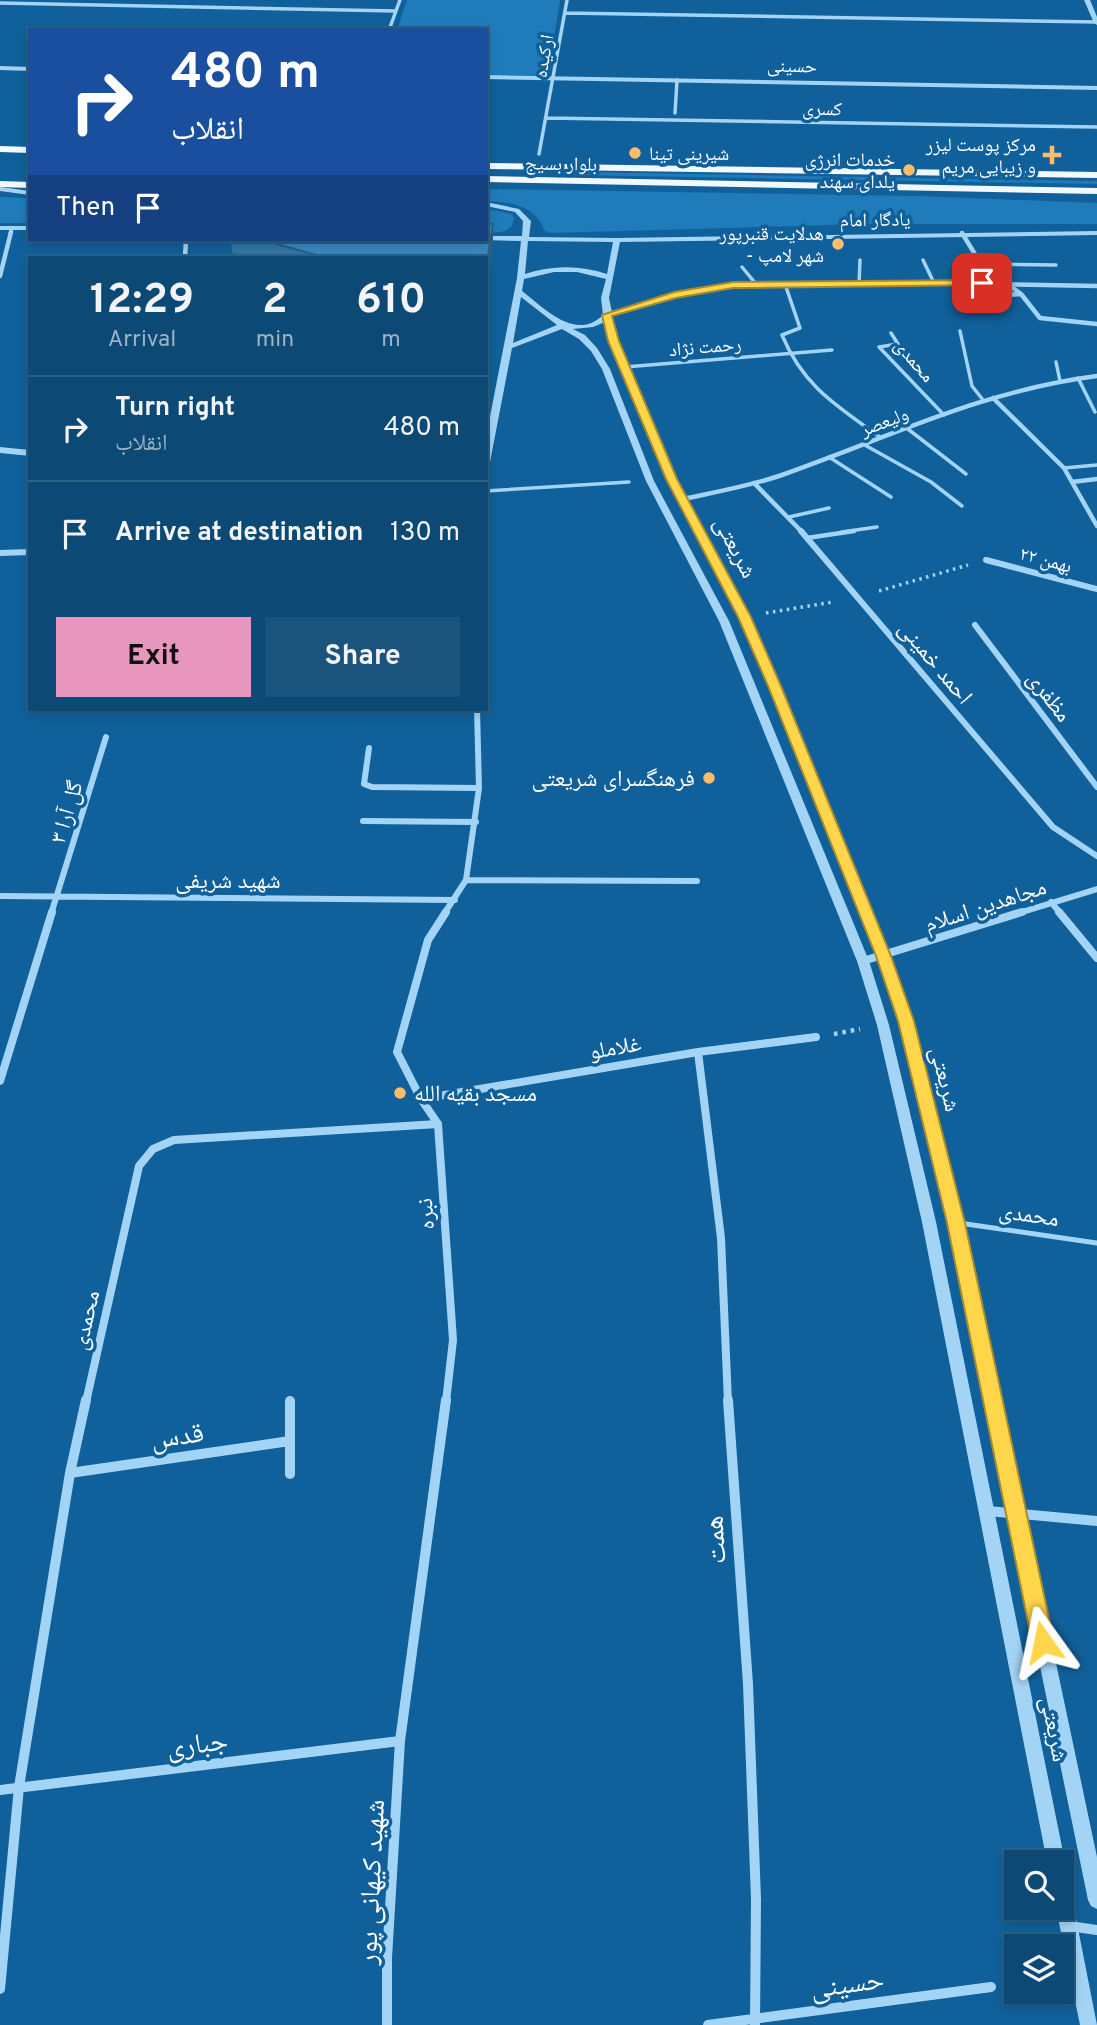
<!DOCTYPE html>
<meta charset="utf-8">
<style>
body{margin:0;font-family:Overpass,"Noto Naskh Arabic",sans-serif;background:#1a537c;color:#f1f3f6;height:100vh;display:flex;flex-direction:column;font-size:26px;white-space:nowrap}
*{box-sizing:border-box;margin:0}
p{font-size:23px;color:#9ab2c5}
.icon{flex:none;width:38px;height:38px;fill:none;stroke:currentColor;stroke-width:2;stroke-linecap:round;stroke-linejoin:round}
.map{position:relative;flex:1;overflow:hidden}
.drawer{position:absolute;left:28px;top:256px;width:460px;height:455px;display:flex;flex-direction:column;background:#0c4974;border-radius:0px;box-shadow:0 4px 10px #0003,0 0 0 2px #2c6186}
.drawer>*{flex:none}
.banner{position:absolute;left:28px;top:28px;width:460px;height:214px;border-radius:0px;box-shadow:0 4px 10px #0003,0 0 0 2px #2c6186;background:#1a4fa0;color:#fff;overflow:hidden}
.buttons{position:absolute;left:1004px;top:1850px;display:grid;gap:14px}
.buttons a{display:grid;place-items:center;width:70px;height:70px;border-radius:0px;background:#0c4974;box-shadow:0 4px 10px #0003,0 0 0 2px #2c6186;font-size:35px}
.pin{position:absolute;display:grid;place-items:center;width:60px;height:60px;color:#fff;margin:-30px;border-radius:14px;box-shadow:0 4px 10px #0006}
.me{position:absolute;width:77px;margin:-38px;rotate:348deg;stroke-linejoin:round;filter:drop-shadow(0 0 5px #0008)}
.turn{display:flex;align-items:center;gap:24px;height:147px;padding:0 28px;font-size:32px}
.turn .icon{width:91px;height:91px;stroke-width:2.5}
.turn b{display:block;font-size:49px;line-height:60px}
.then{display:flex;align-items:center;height:66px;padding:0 28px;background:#0003;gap:14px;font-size:26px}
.eta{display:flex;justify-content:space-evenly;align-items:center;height:119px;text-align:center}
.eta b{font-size:42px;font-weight:700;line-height:49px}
.primary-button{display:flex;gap:14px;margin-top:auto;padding:14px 28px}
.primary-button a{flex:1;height:80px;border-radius:0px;background:#e797bd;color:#111;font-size:28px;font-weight:700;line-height:80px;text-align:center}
.primary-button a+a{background:#1a537c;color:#f1f3f6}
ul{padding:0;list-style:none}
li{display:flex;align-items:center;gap:21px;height:105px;padding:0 28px;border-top:2px solid #2c6186}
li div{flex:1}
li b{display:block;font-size:26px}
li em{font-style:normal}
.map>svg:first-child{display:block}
</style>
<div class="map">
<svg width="1097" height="2025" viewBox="0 0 1097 2025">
<rect width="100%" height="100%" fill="#10619b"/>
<path fill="#1f7bb9" d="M407 0H560L548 76 487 75 486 30H397Z
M574 172 1097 181V184L574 175Z
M486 189 918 196 1097 203V224H867L550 233 544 230C535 205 510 202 487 201Z
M0 197 30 198V223H0Z
M487 209 512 214 514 219 512 226 505 231 487 234Z"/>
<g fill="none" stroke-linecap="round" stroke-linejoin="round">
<path stroke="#a4d4f5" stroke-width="3.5" stroke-dasharray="2.5 4.5" stroke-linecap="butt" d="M879 591 968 565
M766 613 833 602"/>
<path stroke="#a4d4f5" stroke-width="4.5" stroke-dasharray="3.5 5" stroke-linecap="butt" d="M834 1034 860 1029"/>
<path stroke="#a4d4f5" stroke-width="3.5" d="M923 260 934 283
M981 264 1056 265
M742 267 756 284
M785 284 800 328 782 335C803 386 837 406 880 437
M859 284 860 260
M960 331 972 386 983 400
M891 333 898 344 879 347 944 415
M1056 362 1060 381
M625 367 832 350
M1078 378 1095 412
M904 426 966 474
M863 444 931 482 962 506
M829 457 891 497
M1064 468 1097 465
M486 491 629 482
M789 517 829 508
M842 532 877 527"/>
<path stroke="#a4d4f5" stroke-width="4.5" d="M807 538 854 531"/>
<path stroke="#a4d4f5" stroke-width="5" d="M959 1223 1097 1243"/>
<path stroke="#a4d4f5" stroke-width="3.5" d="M0 3 396 11
M565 13 1097 22
M389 30 400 0
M675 113 677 80
M546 118 1097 127
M539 154 567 0
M10 234 12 228"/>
<path stroke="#a4d4f5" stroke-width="4.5" d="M962 233 981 264 1021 294 1040 318 1097 324
M185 257 186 240
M0 276 11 232
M987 296 1020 294
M607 315 674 295 733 285 934 283 1097 286
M993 398 1064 468 1097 526
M1072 482 1097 479
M754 483 802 532
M683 499C716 492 750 486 782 475 890 437 981 391 1097 376"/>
<path stroke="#a4d4f5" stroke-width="6" d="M801 531 1053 827 1097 856
M0 553 30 552
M986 560 1097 589
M975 625 1097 787
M369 748 364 784 372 787 479 788
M363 821 476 822
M466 880 697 881
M0 896 455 900
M1051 902 1061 914
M51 914 106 737
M444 914 466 880 479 788 477 709
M1016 914 1097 889"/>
<path stroke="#a4d4f5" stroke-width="8" d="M446 912 428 940 397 1052 421 1099 438 1124 453 1340 446 1402
M1059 912 1097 958
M863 961 1022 912
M698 1052 721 1238 728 1402
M0 1081 52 912
M421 1099 698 1052 816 1037
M86 1402 139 1166 153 1149 174 1140 438 1124"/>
<path stroke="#a4d4f5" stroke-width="10" d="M728 1400 748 1684 756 1899 755 2025
M290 1401V1474
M70 1473 290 1441
M988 1511 1097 1521
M0 1790 400 1741
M1069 1926 1097 1930
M0 1989 19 1787 70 1473 86 1400
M387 2025V1958L400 1741 446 1400
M708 2025 991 1987"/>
<path fill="#a4d4f5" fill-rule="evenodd" d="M1084 0H1090L1097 17V25L1094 23Z
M0 66 30 67V71L0 70Z
M486 75 1097 86V90L486 79Z
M0 187 30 191V195L0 191Z
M486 202 519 209 531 221 529 237 617 238 1097 231V235L620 242 609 298 618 341 676 479 750 617 819 780 890 956 912 1021 963 1223 1097 1857V1909L1091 1906 1088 1900 949 1223 900 1021 878 956 809 780 740 617 668 479 610 341 605 322 593 327 573 329 585 335 597 348 610 369 654 481 729 621 869 961 889 1025 936 1222 1065 1862 1062 1868V1862H1047L922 1222 877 1025 857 961 719 621 646 481 602 369 591 351 579 339 562 329 512 348 490 462 486 464V437L517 278 521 241 484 240H486V236H522L523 221 515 212 486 206ZM528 241 613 242 607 274C580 265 552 265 525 274ZM554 272H577L606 279 601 298 603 315C576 342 544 308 522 291L524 279ZM521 297 557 325 513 343Z
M0 226H30V230H0Z
M0 447 30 450V456L0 453Z
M1062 1885 1068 1887 1071 1893 1097 2025H1080L1056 1908H1062Z"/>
<path fill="#f1f9ff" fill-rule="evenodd" d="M0 146 30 147V153L0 152Z
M486 163 1097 172V178L486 169Z
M486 176 1097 188V194L486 182Z
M0 181 30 182V188L0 187Z"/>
</g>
<path fill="#3178a7" d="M493 224V246L486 293V257H248L232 253 231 240H486Z"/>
<path fill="#286188" d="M493 224V246L486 293V268Z"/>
<path fill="#398bc2" stroke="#286188" stroke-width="2" d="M486 224H493L486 268V257H324L262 240H486Z"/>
<path fill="#ffd54a" stroke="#a68a30" stroke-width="2" d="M982 280 987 283 985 285 733 288 676 298 612 316 619 341 677 479 751 617 781 686 891 956 914 1021 965 1223 1054 1642 1051 1649 1043 1651 1035 1649 1032 1642 947 1223 898 1021 876 956 768 686 738 617 666 479 608 341 602 315 674 292 733 282Z"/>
<g fill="#ffbd67" stroke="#10619b" stroke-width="2.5">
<circle cx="635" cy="153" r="7"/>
<path d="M1048.5 144.5h7v7h7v7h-7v7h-7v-7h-7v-7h7z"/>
<circle cx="909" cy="170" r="7"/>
<circle cx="838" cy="244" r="7"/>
<circle cx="709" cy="778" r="7"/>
<circle cx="400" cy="1093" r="7"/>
</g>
<g text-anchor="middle" stroke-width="7" stroke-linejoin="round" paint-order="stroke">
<g font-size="19" fill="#fff" stroke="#10619b">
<text transform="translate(543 56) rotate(-80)" y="7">ارکیده</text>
<text transform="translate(792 65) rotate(1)" y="7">حسینی</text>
<text transform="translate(822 108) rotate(1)" y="7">کسری</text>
<text transform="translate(561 163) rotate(1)" y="7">بلوار بسیج</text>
<text transform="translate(875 219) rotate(-1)" y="7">یادگار امام</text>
<text transform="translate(705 346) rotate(-5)" y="7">رحمت نژاد</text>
<text transform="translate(915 360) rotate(49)" y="7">محمدی</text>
<text transform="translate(884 421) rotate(-21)" y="7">ولیعصر</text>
<text transform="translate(1046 559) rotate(15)" y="7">۲۲ بهمن</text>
</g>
<g font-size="19" fill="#fff" stroke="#10619b" text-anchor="end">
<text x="1036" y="151">مرکز پوست لیزر<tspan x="1036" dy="22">و زیبایی مریم</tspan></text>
<text x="649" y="160" text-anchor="start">شیرینی تینا</text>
<text x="895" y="166">خدمات انرژی<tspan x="895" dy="22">یلدای سهند</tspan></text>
<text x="824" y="240">هدلایت قنبرپور<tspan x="824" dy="22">- شهر لامپ</tspan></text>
</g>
<g font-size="23" fill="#fff" stroke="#10619b">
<text transform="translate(736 547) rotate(62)" y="8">شریعتی</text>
<text transform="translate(936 662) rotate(50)" y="8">احمد خمینی</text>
<text transform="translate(1050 696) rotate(53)" y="8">مظفری</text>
<text transform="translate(66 812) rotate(-73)" y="8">گل آرا ۳</text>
<text x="228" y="888">شهید شریفی</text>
<text transform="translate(985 905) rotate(-18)" y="8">مجاهدین اسلام</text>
<text transform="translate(615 1047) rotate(-10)" y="8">غلاملو</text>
<text transform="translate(946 1079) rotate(76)" y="8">شریعتی</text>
<text transform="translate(425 1214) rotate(-94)" y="8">نبره</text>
<text transform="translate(1029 1214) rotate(8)" y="8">محمدی</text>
<text transform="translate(85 1320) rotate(-77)" y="8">محمدی</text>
<text transform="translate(1055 1729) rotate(79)" y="8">شریعتی</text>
</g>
<g font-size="23" fill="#fff" stroke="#10619b" text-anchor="end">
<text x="695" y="786">فرهنگسرای شریعتی</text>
<text x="414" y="1101" text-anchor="start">مسجد بقیه الله</text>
</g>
<g font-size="28" fill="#fff" stroke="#10619b">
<text transform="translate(177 1435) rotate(-8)" y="10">قدس</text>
<text transform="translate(714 1540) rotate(-94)" y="10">همت</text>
<text transform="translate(197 1743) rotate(-7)" y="10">جباری</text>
<text transform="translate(370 1882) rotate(-87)" y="10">شهید کیهانی پور</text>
<text transform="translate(847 1983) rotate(-8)" y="10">حسینی</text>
</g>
</g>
</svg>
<div class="buttons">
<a><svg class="icon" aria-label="search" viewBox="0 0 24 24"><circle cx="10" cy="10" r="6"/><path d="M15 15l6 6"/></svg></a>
<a><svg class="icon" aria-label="layers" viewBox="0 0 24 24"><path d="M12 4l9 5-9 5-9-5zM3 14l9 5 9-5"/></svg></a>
</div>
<div class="pin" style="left:982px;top:283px;background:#d93025"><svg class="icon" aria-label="arrive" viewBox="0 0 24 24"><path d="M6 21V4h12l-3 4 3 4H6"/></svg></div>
<svg class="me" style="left:1043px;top:1642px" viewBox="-20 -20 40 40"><path d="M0-17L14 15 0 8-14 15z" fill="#ffd54a" stroke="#fff" stroke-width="4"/></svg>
<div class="banner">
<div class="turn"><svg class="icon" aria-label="right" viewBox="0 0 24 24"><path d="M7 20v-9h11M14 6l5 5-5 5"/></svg><div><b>480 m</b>انقلاب</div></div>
<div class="then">Then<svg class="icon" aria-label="arrive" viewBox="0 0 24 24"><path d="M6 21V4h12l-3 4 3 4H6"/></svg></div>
</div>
<section class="drawer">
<div class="eta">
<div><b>12:29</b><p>Arrival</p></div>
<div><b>2</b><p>min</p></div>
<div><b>610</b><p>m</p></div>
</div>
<ul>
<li><svg class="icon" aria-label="right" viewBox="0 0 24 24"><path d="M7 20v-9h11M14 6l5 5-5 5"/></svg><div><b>Turn right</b><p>انقلاب</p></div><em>480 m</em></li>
<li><svg class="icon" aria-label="arrive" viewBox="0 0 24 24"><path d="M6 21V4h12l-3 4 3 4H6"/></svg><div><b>Arrive at destination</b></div><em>130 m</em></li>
</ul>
<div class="primary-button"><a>Exit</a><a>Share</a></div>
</section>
</div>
